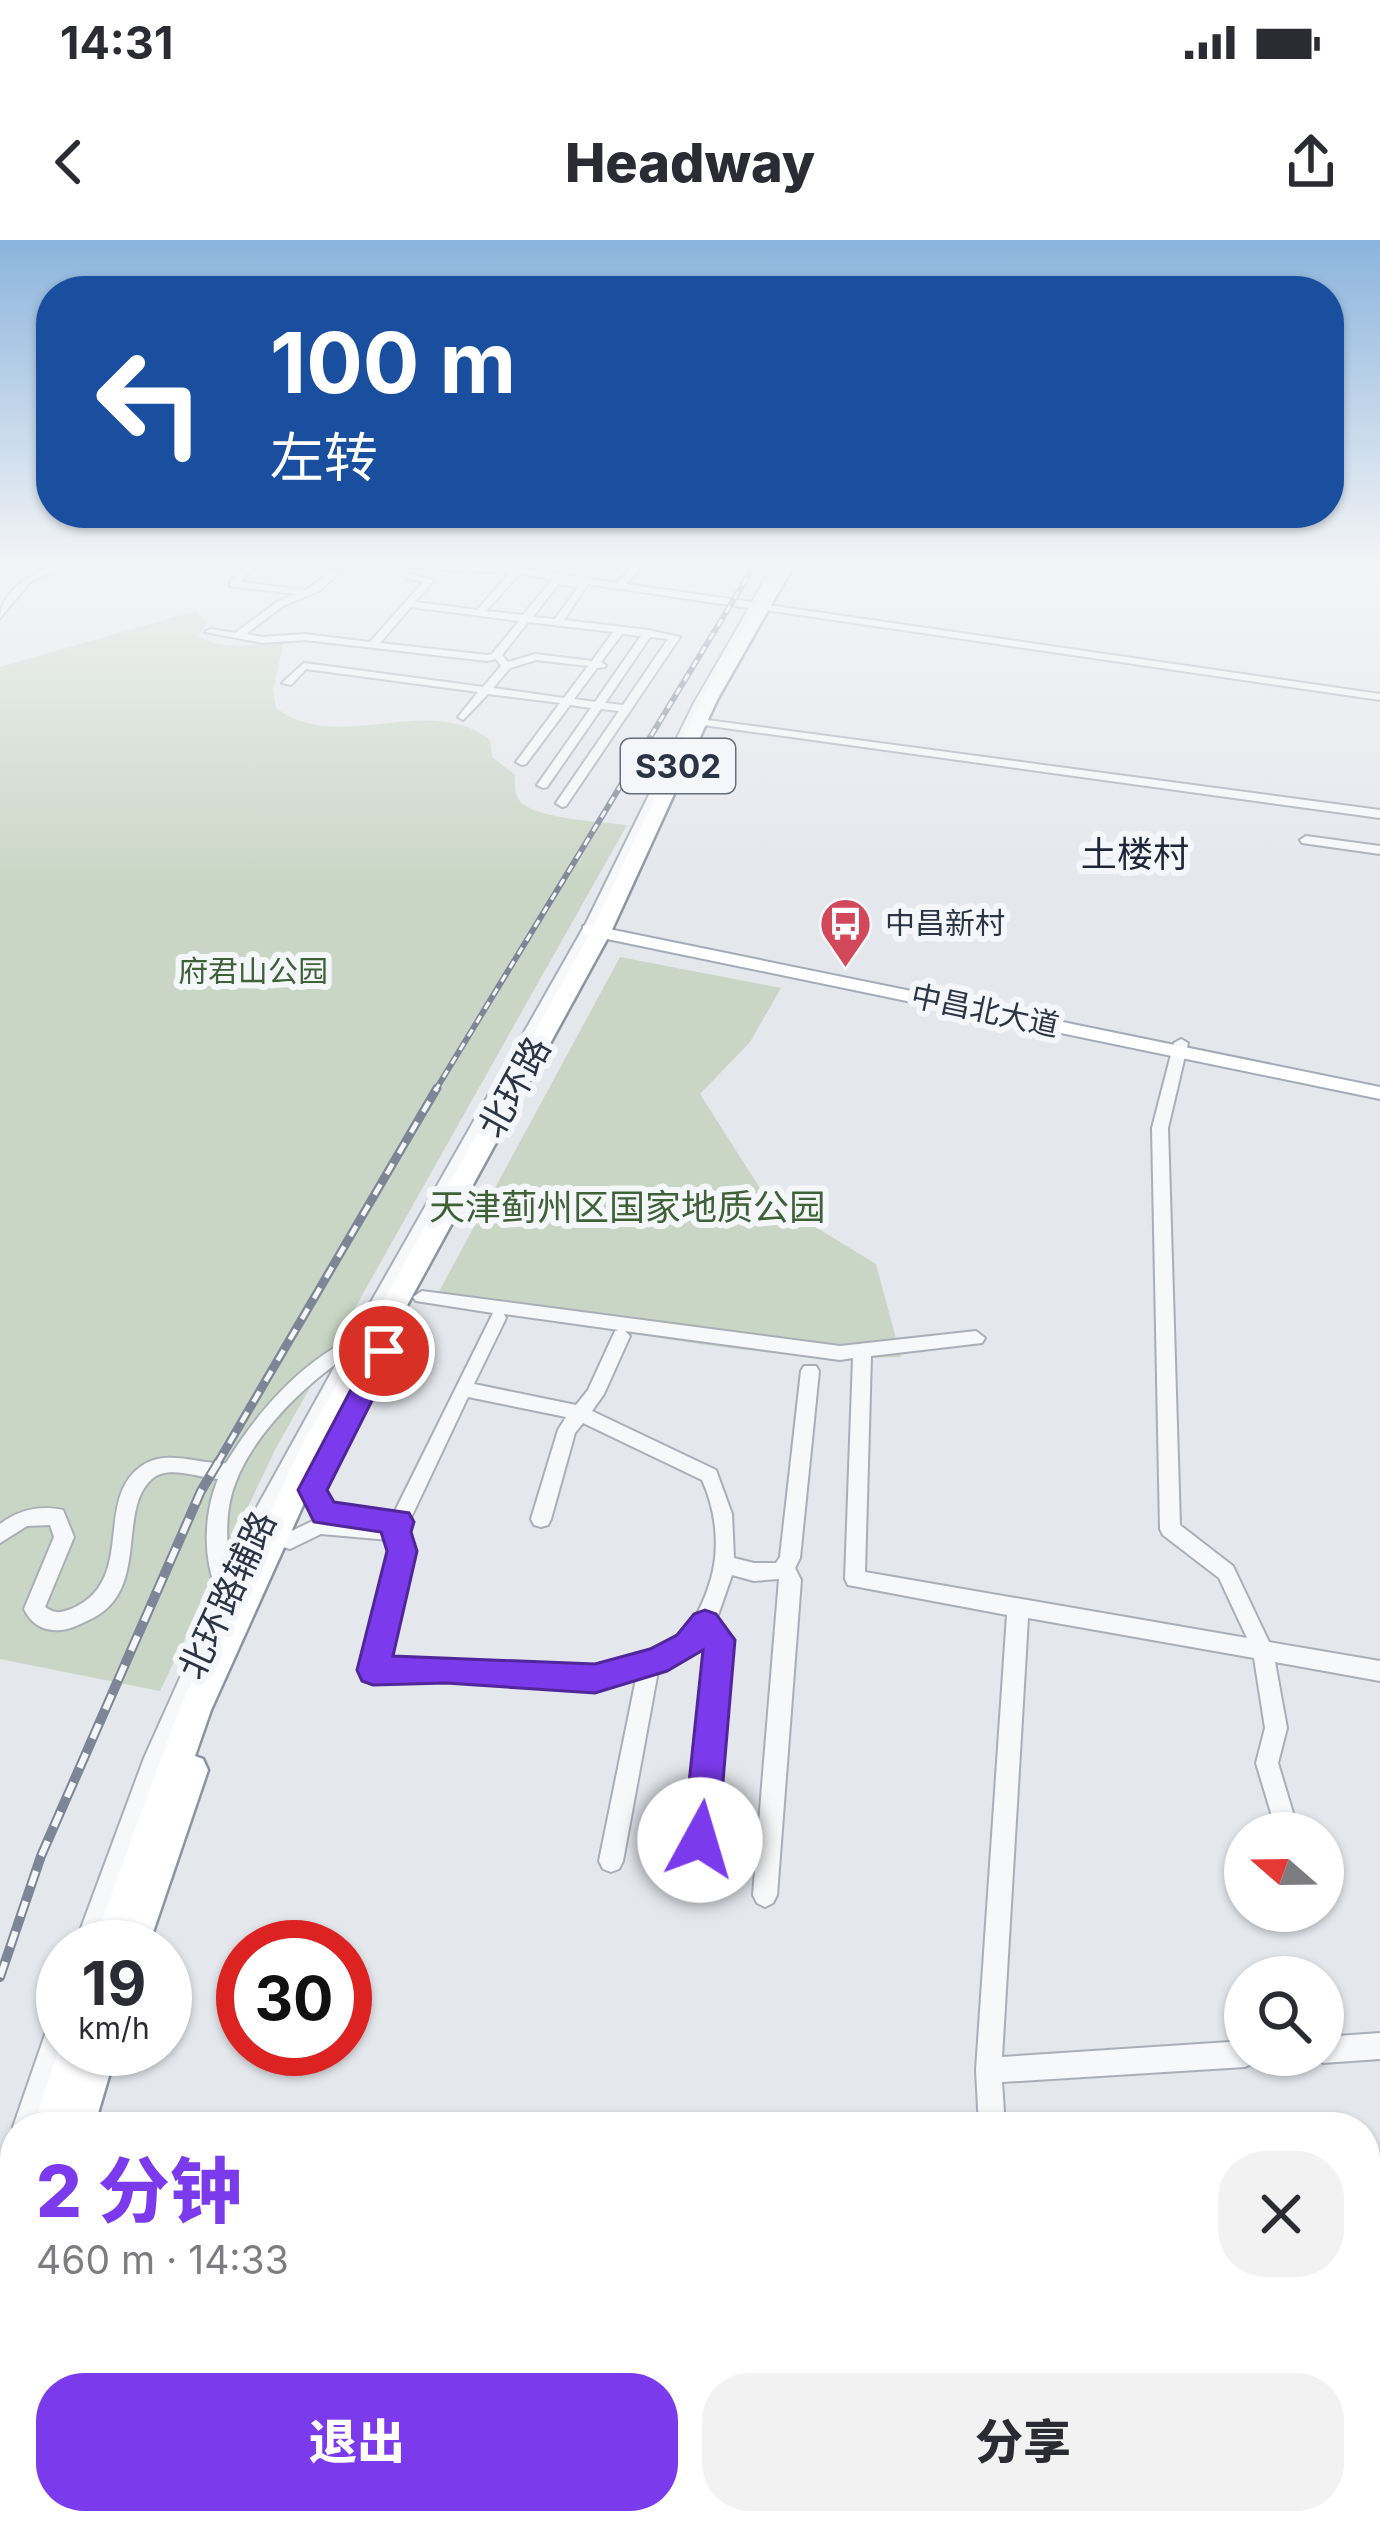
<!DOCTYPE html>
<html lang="zh">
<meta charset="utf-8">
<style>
body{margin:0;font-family:Inter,"Noto Sans SC",sans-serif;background:#f2f2f3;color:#2b2b33;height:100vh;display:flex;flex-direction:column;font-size:45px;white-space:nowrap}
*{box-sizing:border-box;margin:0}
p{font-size:39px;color:#7c7c81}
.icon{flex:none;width:66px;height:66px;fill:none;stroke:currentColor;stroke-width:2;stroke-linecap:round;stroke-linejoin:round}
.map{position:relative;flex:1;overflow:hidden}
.side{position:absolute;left:0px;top:1872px;width:1380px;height:423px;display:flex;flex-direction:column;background:#fff;border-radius:48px 48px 0 0;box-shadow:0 3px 9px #0004}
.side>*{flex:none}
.guide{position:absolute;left:36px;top:36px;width:1308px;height:252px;border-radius:48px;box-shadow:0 3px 9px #0004;background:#1a4fa0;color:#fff;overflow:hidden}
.needle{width:78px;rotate:290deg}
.controls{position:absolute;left:1224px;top:1572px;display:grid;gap:24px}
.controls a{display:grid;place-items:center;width:120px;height:120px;border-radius:50%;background:#fff;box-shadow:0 3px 9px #0004;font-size:60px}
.speed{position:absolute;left:36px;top:1680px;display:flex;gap:24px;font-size:60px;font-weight:700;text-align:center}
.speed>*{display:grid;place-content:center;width:156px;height:156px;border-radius:50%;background:#fff;box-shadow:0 3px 9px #0004;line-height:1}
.speed small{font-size:30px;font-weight:400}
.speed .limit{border:18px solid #d22;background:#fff;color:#111}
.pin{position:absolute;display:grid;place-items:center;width:102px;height:102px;color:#fff;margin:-51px;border:6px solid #fff;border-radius:50%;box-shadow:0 3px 12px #0007}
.me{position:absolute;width:132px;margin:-66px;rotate:6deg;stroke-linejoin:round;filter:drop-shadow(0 0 9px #0008)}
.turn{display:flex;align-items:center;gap:42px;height:252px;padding:0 36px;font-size:54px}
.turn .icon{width:156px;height:156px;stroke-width:2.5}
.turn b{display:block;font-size:84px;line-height:102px}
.round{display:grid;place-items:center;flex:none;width:126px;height:126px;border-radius:48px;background:#f2f2f3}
.head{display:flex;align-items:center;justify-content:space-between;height:204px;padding:0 36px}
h1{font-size:72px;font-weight:800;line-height:90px;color:#7c3aed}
.primary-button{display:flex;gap:24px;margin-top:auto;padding:24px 36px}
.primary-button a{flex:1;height:138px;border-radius:48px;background:#7c3aed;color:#fff;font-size:48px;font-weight:800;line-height:138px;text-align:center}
.primary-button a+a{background:#f2f2f3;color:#2b2b33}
.status{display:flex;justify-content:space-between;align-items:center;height:84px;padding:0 60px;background:#fff;direction:ltr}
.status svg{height:33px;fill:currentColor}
header{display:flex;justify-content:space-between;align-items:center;height:156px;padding:0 36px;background:#fff;font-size:54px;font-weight:800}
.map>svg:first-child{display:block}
</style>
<div class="status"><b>14:31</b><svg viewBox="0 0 49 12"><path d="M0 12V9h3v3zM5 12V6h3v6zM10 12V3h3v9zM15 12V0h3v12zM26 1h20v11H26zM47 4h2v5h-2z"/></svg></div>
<header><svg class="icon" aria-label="back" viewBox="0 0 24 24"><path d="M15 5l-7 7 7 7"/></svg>Headway<svg class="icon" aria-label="share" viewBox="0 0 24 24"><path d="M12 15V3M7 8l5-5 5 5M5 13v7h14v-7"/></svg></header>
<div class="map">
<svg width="1380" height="2293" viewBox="0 0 1380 2293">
<rect width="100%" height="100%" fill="#e4e7ec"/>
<path fill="#c9d6c5" d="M196 371 207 382 198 396C224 412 255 404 284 401L273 450 276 468C339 516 427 451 490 500L492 517 515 535C515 545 514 556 522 563 539 579 602 582 627 585L276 1208 160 1451 0 1419V427Z
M620 717 781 748 750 802 700 854 765 956 876 1024 901 1117C745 1122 589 1085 436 1057Z"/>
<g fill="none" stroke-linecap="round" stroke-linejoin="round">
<defs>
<path id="minor" d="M59 323H72L30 342 0 378C2 347 34 334 59 323Z
M272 323H282L274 330 269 327Z
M330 323 515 328 520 325 524 329 617 343 636 323H645L626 344 752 362 774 323H783L761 364 1380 454V460L758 369 704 463 600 683 421 999 273 1275 166 1518 98 1707H74L144 1518 218 1353C202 1319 204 1273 218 1239 199 1238 170 1225 153 1238 115 1269 152 1352 89 1380 78 1385 66 1392 53 1390 39 1389 30 1381 24 1369L54 1297 50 1285 27 1286 0 1303V1284C19 1270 39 1265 63 1270L74 1297 45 1367C55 1374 60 1373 71 1369 138 1341 92 1258 143 1225 169 1209 199 1225 226 1223 257 1173 297 1126 350 1099L586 683 694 463 749 368 588 344 564 380 648 390 680 397 566 566 562 567 556 563 619 471 601 469 547 547 543 548 537 545 591 468 570 465 526 524 522 525 516 522 560 463 488 454 463 480 458 477 478 452 306 429 291 445 282 443 304 423 483 447 501 426 496 419 487 421 305 400 263 403 205 392 210 389 235 393 277 362 296 354 230 346V342L248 326 253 329 240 342 306 350 334 329 342 331 319 351 283 366 246 394 263 397 305 394 370 402 423 342 406 338V334L434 340 415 362 477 370 510 333ZM519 334 553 339 523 375 486 371ZM558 344 578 347 555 379 533 377ZM411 367 519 381 492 414 487 415 380 403ZM528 382 613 392 592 421 535 414 508 422 502 415ZM622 394 641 396 595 462 574 459 597 428 605 427 606 425 601 422ZM650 397 668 399 623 465 605 463ZM536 420 588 426 564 458 493 448 510 428ZM336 1124 257 1267 230 1328C226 1301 225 1270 235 1244 252 1198 296 1153 336 1124Z
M707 480 1380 570V578L703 485V481Z
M1306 596 1380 606V614L1302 603 1300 600Z
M1181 799 1188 803 1168 888 1180 1285 1233 1326 1269 1402 1380 1421V1441L1275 1422 1287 1488 1278 1523 1299 1593H1277L1256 1523 1265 1488 1254 1418 1028 1378 1002 1817 1245 1801V1815H1257L1254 1823 1245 1827 1002 1842 1005 1887H979L976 1830 1007 1375 848 1345 845 1339 853 1118 840 1120 625 1091 630 1096 604 1154 592 1171 716 1230 732 1274 734 1318 754 1323H776L780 1317 801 1131 804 1126H816L819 1131 800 1318 795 1328 801 1340 777 1655 773 1663 765 1667 757 1663 753 1655 779 1339 754 1341 732 1335 716 1381 730 1400 708 1639 704 1647 696 1651 688 1647 684 1639 709 1403 704 1397 687 1416 658 1431 623 1621 619 1629 611 1632 603 1629 599 1621 636 1439C573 1452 511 1442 448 1439 423 1437 398 1439 373 1440L366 1437 362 1430 392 1311 389 1300 321 1294 290 1309 283 1307 280 1301 283 1295 319 1278 313 1276 303 1250 306 1244 313 1242 320 1244 327 1264 353 1270 356 1276 353 1280 389 1283 493 1073 416 1061 413 1057 422 1051 840 1106 976 1091 985 1098 982 1103 871 1116 865 1332 1247 1398 1219 1338 1163 1295 1160 1289 1152 888 1174 803ZM504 1074 619 1090 615 1091 588 1150 576 1165 474 1144 506 1078ZM468 1157 566 1177 558 1190 531 1279 534 1285 541 1287 548 1285 551 1279 575 1193 583 1183 702 1240C717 1273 721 1313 708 1348 701 1369 692 1386 674 1401 622 1445 513 1423 450 1420 429 1419 407 1420 386 1420L412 1311 406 1292 409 1282Z
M63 1765 65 1809 39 1887H15V1892L13 1887 51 1777 54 1768Z
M1380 1793V1819L1323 1823 1313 1815H1323V1797Z
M15 1907V1965L9 1979 0 1983V1926L6 1911Z
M1380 2192V2222L1365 2225V2195Z
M803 2280H963L959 2291 953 2293H793L797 2282Z"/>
<path id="major" d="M589 685 1380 847V859L583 694V686Z"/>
<path id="highway" d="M781 323H795L717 460 611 692 327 1212 211 1470 195 1516 203 1519 208 1530 148 1707H92L179 1470 300 1209 591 692 701 460Z
M63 1797V1809H117L94 1887H33Z
M15 1998V2088L0 2095V2005Z
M15 2089V2187L0 2194V2095Z"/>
</defs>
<use href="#minor" stroke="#a9aeb7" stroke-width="4"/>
<use href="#major" stroke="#a3abb8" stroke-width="4"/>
<use href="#highway" stroke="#8b94a3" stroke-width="5"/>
<use href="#minor" fill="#f7f8fa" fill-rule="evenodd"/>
<use href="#major" fill="#fff" fill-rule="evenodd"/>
<use href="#highway" fill="#fff" fill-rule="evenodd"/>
<defs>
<path id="rail-far2" d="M435 851 756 323"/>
<path id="rail-far1" d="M217 1224 437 848"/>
<path id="rail" d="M0 1737 41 1616 201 1251 219 1221"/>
</defs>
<use href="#rail-far2" stroke="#7d8696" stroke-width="6"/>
<use href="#rail-far1" stroke="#7d8696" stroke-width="9"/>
<use href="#rail" stroke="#7d8696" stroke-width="10"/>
<use href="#rail-far2" stroke="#f4f6f9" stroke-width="3" stroke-dasharray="8" stroke-linecap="butt"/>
<use href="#rail-far1" stroke="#f4f6f9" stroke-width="4.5" stroke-dasharray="12" stroke-linecap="butt"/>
<use href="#rail" stroke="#f4f6f9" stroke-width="6" stroke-dasharray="16" stroke-linecap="butt"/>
</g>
<linearGradient id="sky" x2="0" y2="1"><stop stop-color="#8bb4dd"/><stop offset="0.5" stop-color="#f3f4f6"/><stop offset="1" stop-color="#f3f4f6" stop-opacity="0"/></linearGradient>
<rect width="1380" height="644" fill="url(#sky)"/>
<path fill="#7c3aed" stroke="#51269a" stroke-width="3" d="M384 1101 397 1111 327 1250 334 1262 409 1273 414 1282 411 1292 417 1311 393 1416 595 1424 650 1409 677 1395 694 1374 705 1370 716 1374 735 1400 718 1600 712 1612 700 1617 688 1612 683 1600 703 1410 667 1431 595 1453 446 1443 373 1445 362 1441 357 1430 387 1311 381 1292 314 1282 298 1250 375 1104Z"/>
<defs>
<symbol id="bus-pin" viewBox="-11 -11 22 30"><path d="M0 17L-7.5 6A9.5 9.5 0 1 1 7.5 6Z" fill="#d1495b" stroke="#f4f6f9"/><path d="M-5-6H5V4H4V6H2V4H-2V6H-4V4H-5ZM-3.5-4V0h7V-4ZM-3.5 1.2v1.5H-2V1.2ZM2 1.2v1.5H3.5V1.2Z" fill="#fff"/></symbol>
</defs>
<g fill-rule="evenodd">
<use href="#bus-pin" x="816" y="654" width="59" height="81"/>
</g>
<g text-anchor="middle" stroke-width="12" stroke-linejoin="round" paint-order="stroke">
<g font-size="30" fill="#2b3445" stroke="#f4f6f9" text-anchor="start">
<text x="885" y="694">中昌新村</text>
</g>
<g font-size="30" fill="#3f6138" stroke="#f4f6f9">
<text x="253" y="742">府君山公园</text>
</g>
<g font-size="30" fill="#2b3445" stroke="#f4f6f9">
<text transform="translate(985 771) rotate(12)" y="10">中昌北大道</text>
</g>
<rect fill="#f4f6f9" stroke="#676e7b" stroke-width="3" x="621" y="499" width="114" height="54" rx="9"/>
<g font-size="33" font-weight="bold" fill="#2b3445">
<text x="678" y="538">S302</text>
</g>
<g font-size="36" fill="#1d2536" stroke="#f4f6f9">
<text x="1135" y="627">土楼村</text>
</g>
<g font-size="36" fill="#2b3445" stroke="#f4f6f9">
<text transform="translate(514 847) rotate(-61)" y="13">北环路</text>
<text transform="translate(227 1355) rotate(-65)" y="13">北环路辅路</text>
</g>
<g font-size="36" fill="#3f6138" stroke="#f4f6f9">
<text x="627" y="980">天津蓟州区国家地质公园</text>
</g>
</g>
</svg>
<div class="controls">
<a><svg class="needle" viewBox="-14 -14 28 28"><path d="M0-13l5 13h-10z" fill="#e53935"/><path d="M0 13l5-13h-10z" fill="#7c7c81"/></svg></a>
<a><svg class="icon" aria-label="search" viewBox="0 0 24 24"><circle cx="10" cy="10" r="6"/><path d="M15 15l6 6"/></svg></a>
</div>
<div class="speed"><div>19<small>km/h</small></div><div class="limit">30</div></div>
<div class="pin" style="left:384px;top:1111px;background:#d93025"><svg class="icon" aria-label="arrive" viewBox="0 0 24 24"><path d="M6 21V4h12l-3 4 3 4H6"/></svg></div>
<svg class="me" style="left:700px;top:1600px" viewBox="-20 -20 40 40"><circle r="19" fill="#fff"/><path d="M0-13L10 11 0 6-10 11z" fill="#7c3aed"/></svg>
<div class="guide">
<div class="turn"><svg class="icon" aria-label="left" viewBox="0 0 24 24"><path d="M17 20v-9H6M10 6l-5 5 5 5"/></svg><div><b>100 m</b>左转</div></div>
</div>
<section class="side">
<div class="head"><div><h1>2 分钟</h1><p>460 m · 14:33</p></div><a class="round"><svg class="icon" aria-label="close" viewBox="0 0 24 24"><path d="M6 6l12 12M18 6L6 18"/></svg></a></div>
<div class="primary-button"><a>退出</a><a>分享</a></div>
</section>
</div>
